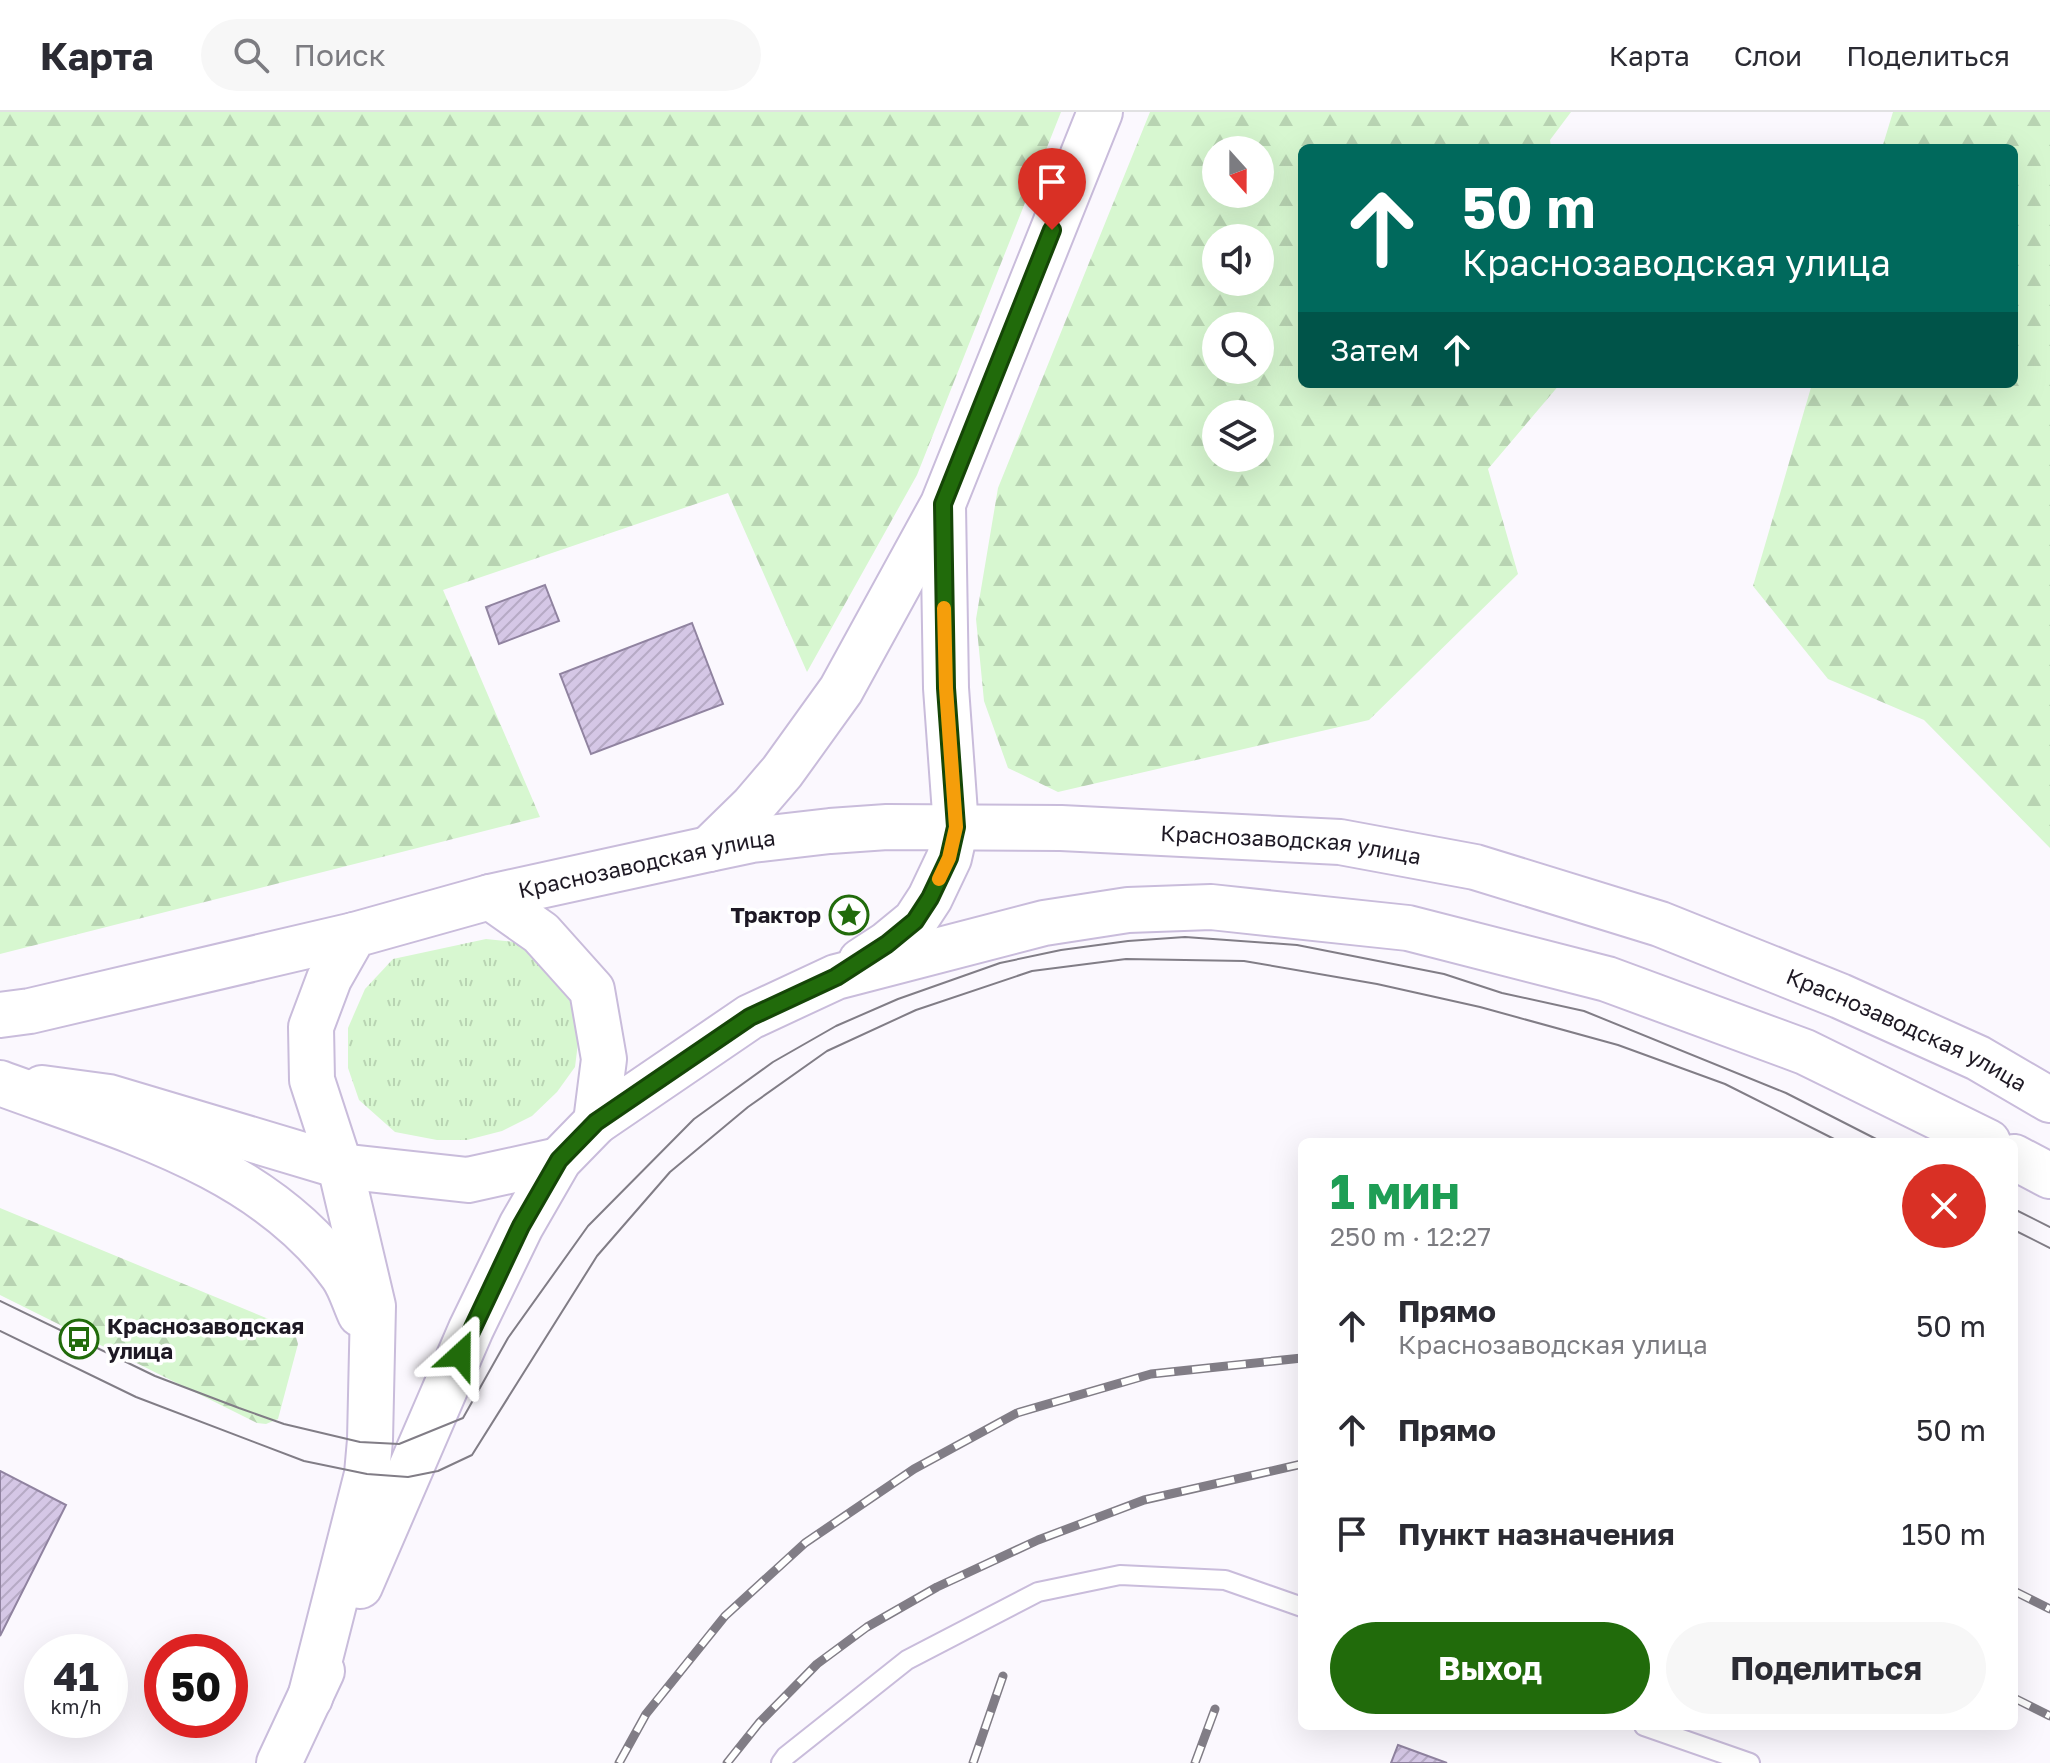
<!DOCTYPE html>
<html lang="ru">
<meta charset="utf-8">
<style>
body{margin:0;font-family:"Golos Text",sans-serif;background:#f7f7f7;color:#2b2b33;height:100vh;display:flex;flex-direction:column;font-size:30px;white-space:nowrap}
*{box-sizing:border-box;margin:0}
p{font-size:26px;color:#7c7c81}
.icon{flex:none;width:44px;height:44px;fill:none;stroke:currentColor;stroke-width:2;stroke-linecap:round;stroke-linejoin:round}
.map{position:relative;flex:1;overflow:hidden}
.panel{position:absolute;left:1298px;top:1026px;width:720px;height:592px;display:flex;flex-direction:column;background:#fff;border-radius:12px;box-shadow:0 8px 32px #0002}
.panel>*{flex:none}
.guide{position:absolute;left:1298px;top:32px;width:720px;height:244px;border-radius:12px;box-shadow:0 8px 32px #0002;background:#00695c;color:#fff;overflow:hidden}
.needle{width:52px;rotate:159deg}
.buttons{position:absolute;left:1202px;top:24px;display:grid;gap:16px}
.buttons a{display:grid;place-items:center;width:72px;height:72px;border-radius:50%;background:#fff;box-shadow:0 8px 32px #0002;font-size:40px}
.speed{position:absolute;left:24px;top:1522px;display:flex;gap:16px;font-size:40px;font-weight:700;text-align:center}
.speed>*{display:grid;place-content:center;width:104px;height:104px;border-radius:50%;background:#fff;box-shadow:0 8px 32px #0002;line-height:1}
.speed small{font-size:20px;font-weight:400}
.speed .limit{border:12px solid #d22;background:#fff;color:#111}
.pin{position:absolute;display:grid;place-items:center;width:68px;height:68px;color:#fff;margin:-82px -34px;border-radius:50% 50% 50% 0;rotate:-45deg;box-shadow:0 0 8px #0007}
.pin .icon{rotate:45deg}
.me{position:absolute;width:88px;margin:-44px;rotate:24deg;stroke-linejoin:round;filter:drop-shadow(0 0 6px #0008)}
.turn{display:flex;align-items:center;gap:28px;height:168px;padding:0 32px;font-size:36px}
.turn .icon{width:104px;height:104px;stroke-width:2.5}
.turn b{display:block;font-size:56px;line-height:68px}
.then{display:flex;align-items:center;height:76px;padding:0 32px;background:#0003;gap:16px;font-size:30px}
.round{display:grid;place-items:center;flex:none;width:84px;height:84px;border-radius:42px;background:#f7f7f7}
.summary{display:flex;align-items:center;justify-content:space-between;height:136px;padding:0 32px}
h1{font-size:48px;font-weight:700;line-height:60px;color:#1e9e55}
.cta{display:flex;gap:16px;margin-top:auto;padding:16px 32px}
.cta a{flex:1;height:92px;border-radius:48px;background:#216b0b;color:#fff;font-size:32px;font-weight:700;line-height:92px;text-align:center}
.cta a+a{background:#f7f7f7;color:#2b2b33}
ul{padding:0;list-style:none}
li{display:flex;align-items:center;gap:24px;height:104px;padding:0 32px}
li div{flex:1}
li b{display:block;font-size:30px}
li em{font-style:normal}
header{display:flex;align-items:center;gap:48px;box-sizing:border-box;height:112px;padding:0 40px;background:#fff;border-bottom:2px solid #e1e1e2}
header strong{font-size:38px}
nav{display:flex;gap:44px;margin-inline-start:auto;font-size:28px}
.search{width:560px;height:72px;background:#f7f7f7;display:flex;align-items:center;gap:20px;box-sizing:border-box;padding:0 28px;border-radius:44px;color:#7c7c81;font-size:30px}
.map>svg:first-child{display:block}
</style>
<header>
<strong>Карта</strong>
<div class="search"><svg class="icon" aria-label="search" viewBox="0 0 24 24"><circle cx="10" cy="10" r="6"/><path d="M15 15l6 6"/></svg>Поиск</div>
<nav><a>Карта</a><a>Слои</a><a>Поделиться</a></nav>
</header>
<div class="map">
<svg width="2050" height="1651" viewBox="0 0 2050 1651">
<defs>
<pattern id="grass-tufts" width="24" height="20" patternUnits="userSpaceOnUse" patternTransform="scale(2)"><rect width="24" height="20" fill="#d7f7d0"/><path d="M3 7l-1-3M5 7V3M7 7l1-3M15 17l-1-3M17 17v-4M19 17l1-3" fill="none" stroke="#b8d3b2"/></pattern>
<pattern id="forest-firs" width="22" height="20" patternUnits="userSpaceOnUse" patternTransform="scale(2)"><rect width="22" height="20" fill="#d7f7d0"/><path d="M5 1l3.5 6h-7zM16 11l3.5 6h-7z" fill="#b8d3b2"/></pattern>
<pattern id="building-hatch" width="6" height="6" patternUnits="userSpaceOnUse" patternTransform="scale(2)"><rect width="6" height="6" fill="#d5c7e6"/><path d="M-1 1l2-2M0 6l6-6M5 7l2-2" fill="none" stroke="#b6aac5"/></pattern>
</defs>
<rect width="100%" height="100%" fill="#fbf8fe"/>
<path fill="url(#grass-tufts)" d="M486 827 525 831 571 878 580 915 575 955 557 980 532 1004 502 1019 467 1028H437L395 1020 359 988 348 956V916L365 877 393 847Z"/>
<path fill="url(#forest-firs)" fill-rule="evenodd" d="M0 0H1061L917 363 807 560 728 381 443 478 540 705 0 842Z
M1150 0H1571L1550 28 1551 36H1302V272H1560L1488 357 1518 462 1369 608 1058 680 1008 656 984 589 976 507 998 376ZM1216 38H1260V82H1216ZM1216 126H1260V170H1216ZM1216 214H1260V258H1216ZM1216 302H1260V346H1216Z
M1893 0H2050V736L1924 608 1828 567 1753 474 1812 272H2014V36H1882Z
M0 1096 283 1213 295 1222 298 1232 278 1307 266 1312 257 1311 0 1183Z"/>
<path fill="url(#building-hatch)" stroke="#9083a0" stroke-width="2" d="M545 473 559 509 499 532 486 495Z
M692 511 723 592 591 642 560 562Z
M0 1359 66 1393 0 1524Z
M1398 1633 1447 1651H1391Z"/>
<g fill="none" stroke-linecap="round" stroke-linejoin="round">
<defs>
<path id="service" d="M1644 1614 1750 1651
M781 1651 786 1644 907 1548 1038 1480 1120 1463 1225 1468 1302 1495"/>
<path id="tertiary" d="M0 903 30 899 354 823
M42 976 109 985 340 1054 468 1068 559 1048"/>
<g id="secondary">
<path d="M709 737 752 695 782 660 841 578 943 392 1100 0"/>
<path d="M490 785 541 821 592 878 604 947 596 1010"/>
<path d="M861 849 887 832 915 809 930 786 949 746 956 715 946 576 943 394"/>
<path d="M0 971C121 1016 263 1053 342 1163 350 1174 354 1189 360 1202"/>
<path d="M2014 1045 2050 1064"/>
<path d="M360 1474 471 1217 521 1114 559 1048 596 1010 750 905 836 865 1044 811 1128 798 1211 795 1408 816 1607 867 1805 940 1988 1030"/>
<path id="s1" d="M310 1586 367 1362 370 1328 373 1194 340 1054 312 968 311 915 329 867 354 823 490 785 709 737 752 728 830 719 887 715 1061 716 1340 730 1475 755 1660 812 1840 884 1978 946 2050 988"/>
<path d="M279 1651 322 1559"/>
</g>
</defs>
<use href="#service" stroke="#c9bcdb" stroke-width="22"/>
<use href="#tertiary" stroke="#c9bcdb" stroke-width="48"/>
<use href="#secondary" stroke="#c9bcdb" stroke-width="48"/>
<use href="#service" stroke="#fff" stroke-width="18"/>
<use href="#tertiary" stroke="#fff" stroke-width="44"/>
<use href="#secondary" stroke="#fff" stroke-width="44"/>
<path stroke="#817d86" stroke-width="2" d="M2014 1097 2050 1115
M2014 1118 2050 1136
M0 1189 155 1264 239 1296 284 1312 360 1330 399 1332 463 1306 508 1226 588 1114 694 1007 773 950 836 914 898 887 1000 851 1061 838 1128 829 1185 825 1297 833 1444 862 1502 881 1584 899 1786 981 1882 1030
M0 1219 136 1285 304 1349 367 1362 408 1365 438 1359 472 1343 597 1144 670 1060 748 995 827 939 916 898 1032 859 1126 847 1244 849 1377 872 1480 895 1618 933 1725 972 1840 1030"/>
<defs>
<path id="rail" d="M2014 1479 2050 1497
M2014 1586 2050 1604
M619 1651 646 1602 725 1504 805 1431 914 1357 1017 1301 1151 1262 1302 1246
M727 1651 759 1611 817 1552 867 1515 937 1475 1038 1428 1144 1388 1302 1352
M973 1651 1003 1564
M1195 1651 1215 1597"/>
</defs>
<use href="#rail" stroke="#817d86" stroke-width="9"/>
<use href="#rail" stroke="#fff" stroke-width="6" stroke-dasharray="18" stroke-linecap="butt"/>
</g>
<g fill="none" stroke-linecap="round" stroke-linejoin="round">
<defs>
<path id="route" d="M460 1243 521 1114 559 1048 596 1010 750 905 836 865 887 832 915 809 930 786 949 746 956 715 946 576 943 392 1052 118"/>
</defs>
<use href="#route" stroke="#154607" stroke-width="20"/>
<use href="#route" stroke="#216b0b" stroke-width="14"/>
<path stroke="#f59e0b" stroke-width="14" d="M939 767 949 746 956 715 946 576 944 496"/>
</g>
<defs>
<symbol id="sight-ring" viewBox="-11 -11 22 22"><circle r="9.5" fill="#fff" stroke="#216b0b" stroke-width="1.5"/><path d="M0-6L1.8-2.2L6-1.7L2.9 1.2L3.7 5.4L0 3.3L-3.7 5.4L-2.9 1.2L-6-1.7L-1.8-2.2Z" fill="#216b0b"/></symbol>
<symbol id="bus-ring" viewBox="-11 -11 22 22"><circle r="9.5" fill="#fff" stroke="#216b0b" stroke-width="1.5"/><path d="M-5-6H5V4H4V6H2V4H-2V6H-4V4H-5ZM-3.5-4V0h7V-4ZM-3.5 1.2v1.5H-2V1.2ZM2 1.2v1.5H3.5V1.2Z" fill="#216b0b"/></symbol>
</defs>
<g fill-rule="evenodd">
<use href="#sight-ring" x="827" y="781" width="44" height="44"/>
<use href="#bus-ring" x="57" y="1205" width="44" height="44"/>
</g>
<g text-anchor="middle" stroke-width="7" stroke-linejoin="round" paint-order="stroke">
<g font-size="22" fill="#1e1924" stroke="#fff">
<text dy="8" stroke="none"><textPath href="#s1" startOffset="1738">Краснозаводская улица</textPath></text>
<text dy="8" stroke="none"><textPath href="#s1" startOffset="1090">Краснозаводская улица</textPath></text>
<text dy="8" stroke="none"><textPath href="#s1" startOffset="2386">Краснозаводская улица</textPath></text>
</g>
<g font-size="22" font-weight="bold" fill="#1e1924" stroke="#fff" text-anchor="end">
<text x="821" y="811">Трактор</text>
<text x="107" y="1222" text-anchor="start">Краснозаводская<tspan x="107" dy="25">улица</tspan></text>
</g>
</g>
</svg>
<div class="buttons">
<a><svg class="needle" viewBox="-14 -14 28 28"><path d="M0-13l5 13h-10z" fill="#e53935"/><path d="M0 13l5-13h-10z" fill="#7c7c81"/></svg></a>
<a><svg class="icon" aria-label="sound" viewBox="0 0 24 24"><path d="M4 9h4l5-4v14l-5-4H4zM17 9q2 3 0 6"/></svg></a>
<a><svg class="icon" aria-label="search" viewBox="0 0 24 24"><circle cx="10" cy="10" r="6"/><path d="M15 15l6 6"/></svg></a>
<a><svg class="icon" aria-label="layers" viewBox="0 0 24 24"><path d="M12 4l9 5-9 5-9-5zM3 14l9 5 9-5"/></svg></a>
</div>
<div class="speed"><div>41<small>km/h</small></div><div class="limit">50</div></div>
<div class="pin" style="left:1052px;top:118px;background:#d93025"><svg class="icon" aria-label="arrive" viewBox="0 0 24 24"><path d="M6 21V4h12l-3 4 3 4H6"/></svg></div>
<svg class="me" style="left:460px;top:1243px" viewBox="-20 -20 40 40"><path d="M0-17L14 15 0 8-14 15z" fill="#216b0b" stroke="#fff" stroke-width="4"/></svg>
<div class="guide">
<div class="turn"><svg class="icon" aria-label="ahead" viewBox="0 0 24 24"><path d="M12 20V5M6 11l6-6 6 6"/></svg><div><b>50 m</b>Краснозаводская улица</div></div>
<div class="then">Затем<svg class="icon" aria-label="ahead" viewBox="0 0 24 24"><path d="M12 20V5M6 11l6-6 6 6"/></svg></div>
</div>
<section class="panel">
<div class="summary"><div><h1>1 мин</h1><p>250 m · 12:27</p></div><a class="round" style="background:#d93025;color:#fff"><svg class="icon" aria-label="close" viewBox="0 0 24 24"><path d="M6 6l12 12M18 6L6 18"/></svg></a></div>
<ul>
<li><svg class="icon" aria-label="ahead" viewBox="0 0 24 24"><path d="M12 20V5M6 11l6-6 6 6"/></svg><div><b>Прямо</b><p>Краснозаводская улица</p></div><em>50 m</em></li>
<li><svg class="icon" aria-label="ahead" viewBox="0 0 24 24"><path d="M12 20V5M6 11l6-6 6 6"/></svg><div><b>Прямо</b></div><em>50 m</em></li>
<li><svg class="icon" aria-label="arrive" viewBox="0 0 24 24"><path d="M6 21V4h12l-3 4 3 4H6"/></svg><div><b>Пункт назначения</b></div><em>150 m</em></li>
</ul>
<div class="cta"><a>Выход</a><a>Поделиться</a></div>
</section>
</div>
